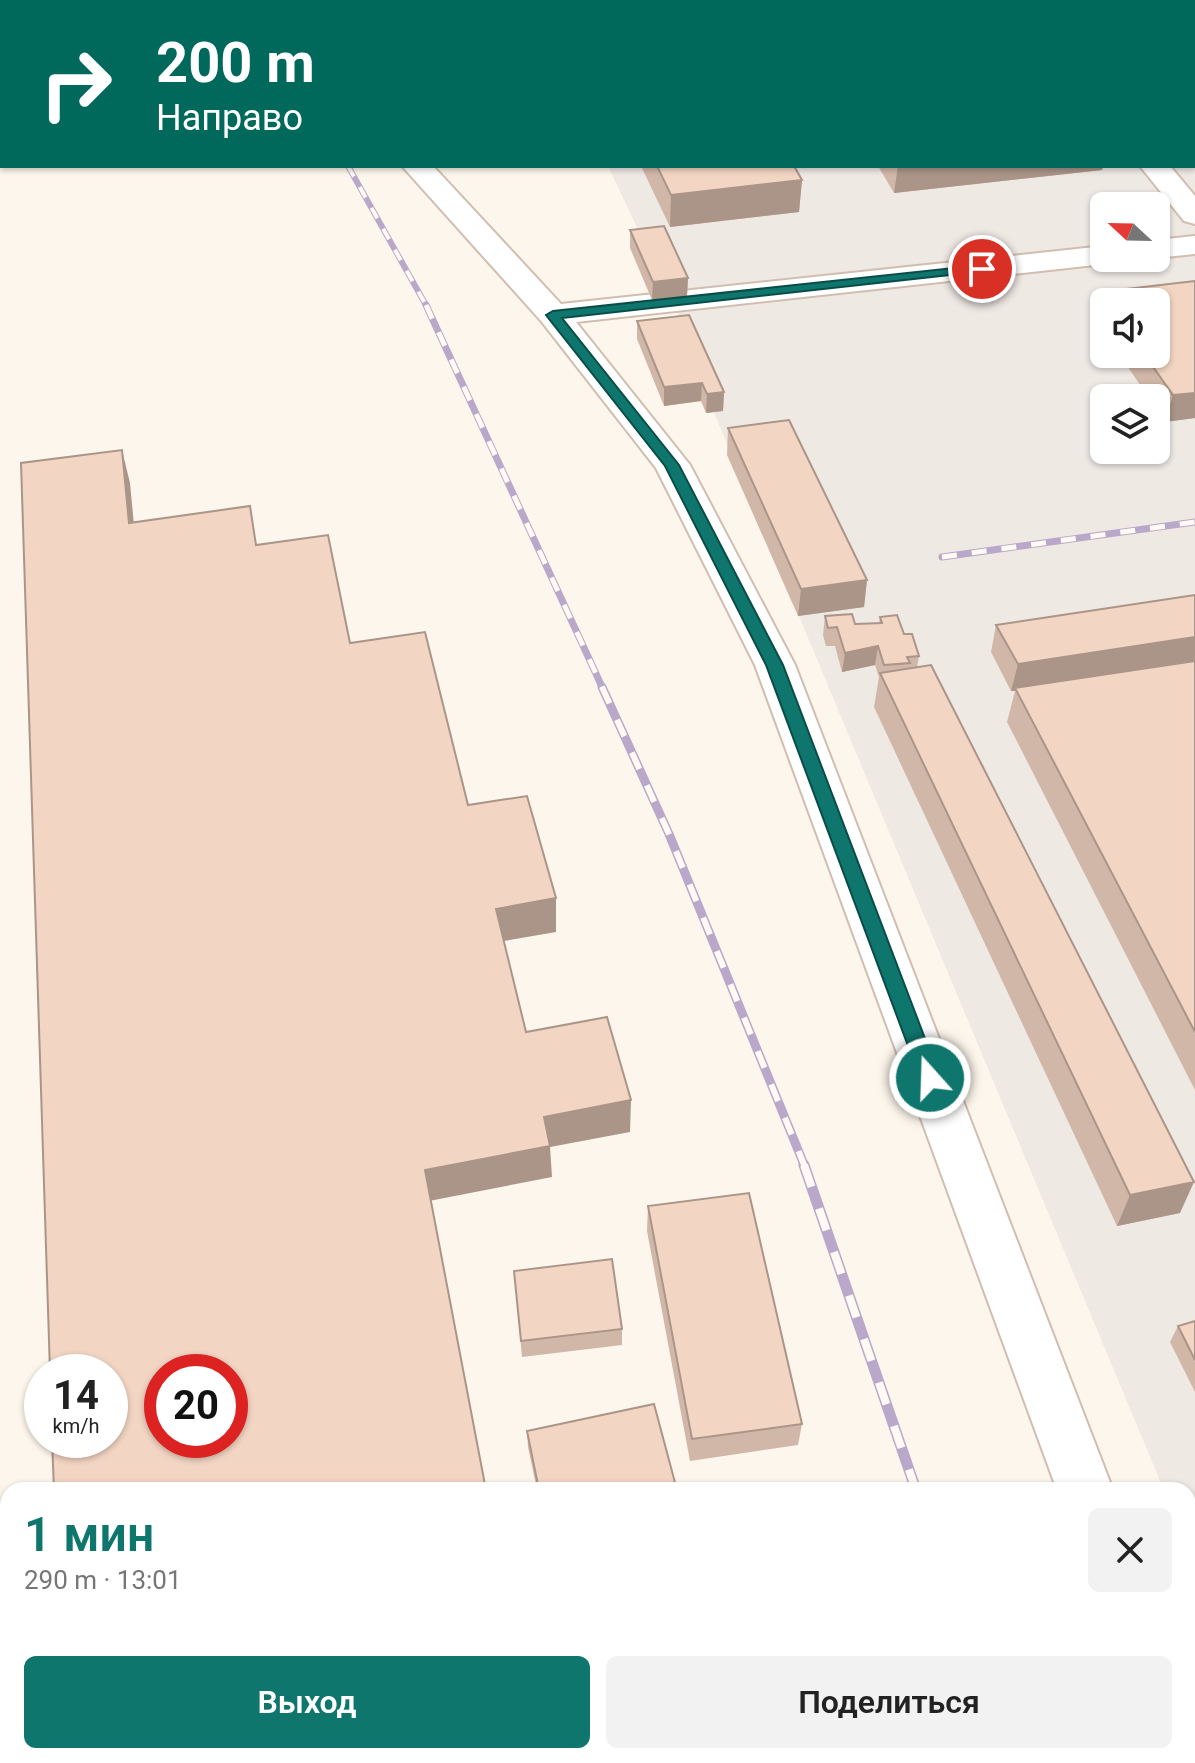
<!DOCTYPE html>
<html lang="ru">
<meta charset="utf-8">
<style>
body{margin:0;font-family:Roboto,sans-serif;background:#f2f2f2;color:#222;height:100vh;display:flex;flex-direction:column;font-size:30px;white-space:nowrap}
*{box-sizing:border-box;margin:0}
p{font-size:26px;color:#767676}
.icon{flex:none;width:44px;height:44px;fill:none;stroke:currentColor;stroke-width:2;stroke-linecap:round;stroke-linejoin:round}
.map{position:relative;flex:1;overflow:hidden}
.details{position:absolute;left:0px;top:1482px;width:1196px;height:282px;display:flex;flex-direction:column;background:#fff;border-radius:24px 24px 0 0;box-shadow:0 2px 6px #0004}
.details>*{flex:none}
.hud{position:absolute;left:0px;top:0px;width:1196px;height:168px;box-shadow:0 2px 6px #0004;background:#00695c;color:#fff;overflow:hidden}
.needle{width:52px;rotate:292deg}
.fabs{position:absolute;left:1090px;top:192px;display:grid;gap:16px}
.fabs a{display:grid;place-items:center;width:80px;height:80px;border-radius:12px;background:#fff;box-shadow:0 2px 6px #0004;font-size:40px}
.speed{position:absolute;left:24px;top:1354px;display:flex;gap:16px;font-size:40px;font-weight:700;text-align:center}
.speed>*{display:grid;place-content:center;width:104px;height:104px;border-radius:50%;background:#fff;box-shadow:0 2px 6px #0004;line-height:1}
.speed small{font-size:20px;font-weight:400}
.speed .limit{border:12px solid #d22;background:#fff;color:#111}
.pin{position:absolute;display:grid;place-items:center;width:68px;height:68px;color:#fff;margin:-34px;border:4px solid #fff;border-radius:50%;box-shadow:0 2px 8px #0007}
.me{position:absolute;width:88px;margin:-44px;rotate:340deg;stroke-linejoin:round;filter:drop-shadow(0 0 6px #0008)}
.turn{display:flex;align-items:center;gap:28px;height:168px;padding:0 24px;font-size:36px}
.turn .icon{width:104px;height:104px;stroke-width:2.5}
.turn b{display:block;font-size:56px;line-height:68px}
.round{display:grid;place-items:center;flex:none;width:84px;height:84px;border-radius:12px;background:#f2f2f2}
.summary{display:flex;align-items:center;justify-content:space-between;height:136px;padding:0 24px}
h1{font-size:48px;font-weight:600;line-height:60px;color:#0f766e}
.button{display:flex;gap:16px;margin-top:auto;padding:16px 24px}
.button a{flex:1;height:92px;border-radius:12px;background:#0f766e;color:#fff;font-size:32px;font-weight:600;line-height:92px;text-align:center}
.button a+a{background:#f2f2f2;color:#222}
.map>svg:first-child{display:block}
</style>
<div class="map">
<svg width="1195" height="1763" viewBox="0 0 1195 1763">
<rect width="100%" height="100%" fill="#fdf6ec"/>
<path fill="#efe9e4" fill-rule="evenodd" d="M320 0H1195V1565L1188 1548V1490H1164L702 384 679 316 608 166H1194V2ZM1104 206H1156V258H1104ZM1104 302H1156V354H1104ZM1104 398H1156V450H1104Z"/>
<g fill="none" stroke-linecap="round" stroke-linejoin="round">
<defs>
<path id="minor" d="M254 0H280L282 2H256Z
M1007 0H1033L1035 2H1009Z
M402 166H433L561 304 1104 246V258H1117L1104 264 576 322 690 465 795 665 1113 1490H1057L755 665 656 468 542 322Z
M1140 166H1170L1195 196V224L1184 221Z
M1195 236V254L1156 258H1155L1156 240Z
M1188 1726 1195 1729V1763H1157L1154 1756H1188Z"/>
</defs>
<use href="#minor" stroke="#d1beb0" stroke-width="4"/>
<use href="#minor" fill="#fff" fill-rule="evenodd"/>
<defs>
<path id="rail-far3" d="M348 166 427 307"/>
<path id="rail-far2" d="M426 305 603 689
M942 557 1195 522"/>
<path id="rail-far1" d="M602 687 669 834 805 1167"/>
<path id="rail" d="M804 1165 916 1490
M993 1756 995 1763"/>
</defs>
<use href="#rail-far3" stroke="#b9a8c9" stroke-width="6"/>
<use href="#rail-far2" stroke="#b9a8c9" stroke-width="7"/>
<use href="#rail-far1" stroke="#b9a8c9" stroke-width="9"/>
<use href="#rail" stroke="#b9a8c9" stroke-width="11"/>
<use href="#rail-far3" stroke="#fffaf3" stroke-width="4" stroke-dasharray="12" stroke-linecap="butt"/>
<use href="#rail-far2" stroke="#fffaf3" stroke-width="5" stroke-dasharray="15" stroke-linecap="butt"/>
<use href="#rail-far1" stroke="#fffaf3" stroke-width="6" stroke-dasharray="18" stroke-linecap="butt"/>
<use href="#rail" stroke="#fffaf3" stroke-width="8" stroke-dasharray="23" stroke-linecap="butt"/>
</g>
<path fill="#d1b7a8" d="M707 0H999L1000 2H708Z
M1112 0H1195L1194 2H1113Z
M641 166H794L802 180 799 212 670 227Z
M878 166H1103L1102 170 894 193Z
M630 230 688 278 687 296 652 300 630 248Z
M1195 281V418L1165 422 1156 408V398H1149L1119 354H1156V302H1104V333L1094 318 1100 292Z
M637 321 724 392 723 411 706 413 701 401 664 406 637 339Z
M728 428 867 580 864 607 798 616 727 455Z
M1195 595V1090L1007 722 1015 691H1011L991 652 996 625Z
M825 616 855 624 879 623 880 617 904 634 919 656 917 667 1180 1213 1117 1226 874 707 879 677 875 665 842 672 835 646H826L823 635Z
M648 1206 802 1424 798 1445 690 1461 647 1231Z
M514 1271 622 1329V1345L522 1357Z
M1195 1321V1392L1170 1342 1178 1326Z
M527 1431 677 1490H537L528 1447Z
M703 1756H774L776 1763H705Z"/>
<path fill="#aa9588" d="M306 0H321V2H307Z
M1194 3H1195L1194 27Z
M898 166H1103L1102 170 894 193Z
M802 180 799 212 670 227 671 195Z
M688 278 687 296 652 300 653 282Z
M702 383 701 401 664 406V387Z
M724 392 723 411 706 413 707 394Z
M1195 393V418L1165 422 1173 395Z
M122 450 130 483 137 557 129 523Z
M867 580 864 607 798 616 801 589Z
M1195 637V663L1015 688V691H1011L1018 664Z
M878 646 875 665 842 672 845 653Z
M556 898V932L498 942 496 909Z
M631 1100 630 1132 550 1147 552 1177 429 1201 425 1170 544 1117Z
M1194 1182 1180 1213 1117 1226 1130 1195Z"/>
<path fill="#f3d5c3" stroke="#aa9588" stroke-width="2" fill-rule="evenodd" d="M323 0H528V2H323Z
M611 0H663V1L612 2Z
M725 0H999L1000 2H726Z
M1139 0H1195V3L1194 2H1141Z
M657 166H794L802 180 671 195Z
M664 226 688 278 653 282 630 230Z
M1195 281V393L1173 395 1144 354H1156V302H1107L1100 292Z
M689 315 724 392 707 394 702 383 664 387 637 321Z
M789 420 867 580 801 589 728 428Z
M122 450 129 523 250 506 256 545 328 535 350 643 425 632 468 805 527 796 556 898 496 909 526 1032 607 1017 631 1100 544 1117 550 1146 425 1170 486 1490H54L52 1440H110V1372H50L21 463ZM162 1372H230V1440H162Z
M1195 595V637L1018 664 996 625Z
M852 614 855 624 882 623 880 617 897 615 904 634H912L919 656 907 657 910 663 884 665 878 646 845 653 837 627 828 628 825 616Z
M1195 661V1032L1015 688Z
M931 665 1194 1182 1130 1195 880 673Z
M749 1193 802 1424 692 1439 648 1206Z
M612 1259 622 1329 521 1341 514 1271Z
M1195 1321V1360L1178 1326Z
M654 1404 677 1490H539L527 1431Z
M63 1756H537L538 1763H63Z
M707 1756H774L776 1763H709Z"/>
<path fill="#0f766e" stroke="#0a4d48" stroke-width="2" d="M982 265 988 269 986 271 562 318 679 465 783 665 940 1078 930 1086 920 1078 766 665 665 466 546 315 553 311Z"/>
</svg>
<div class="fabs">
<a><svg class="needle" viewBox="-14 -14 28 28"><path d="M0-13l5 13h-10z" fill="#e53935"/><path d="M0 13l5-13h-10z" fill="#767676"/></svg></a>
<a><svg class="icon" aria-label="sound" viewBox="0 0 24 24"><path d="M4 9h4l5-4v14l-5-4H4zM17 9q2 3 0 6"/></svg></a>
<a><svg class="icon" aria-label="layers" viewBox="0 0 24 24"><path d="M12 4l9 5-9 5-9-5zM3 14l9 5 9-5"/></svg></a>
</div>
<div class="speed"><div>14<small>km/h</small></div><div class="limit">20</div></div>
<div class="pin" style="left:982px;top:269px;background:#d93025"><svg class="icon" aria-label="arrive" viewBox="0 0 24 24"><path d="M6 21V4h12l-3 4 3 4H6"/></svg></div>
<svg class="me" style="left:930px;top:1078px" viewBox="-20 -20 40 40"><circle r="17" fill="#0f766e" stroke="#fff" stroke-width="3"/><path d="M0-11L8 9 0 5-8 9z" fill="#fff"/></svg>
<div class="hud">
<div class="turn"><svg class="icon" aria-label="right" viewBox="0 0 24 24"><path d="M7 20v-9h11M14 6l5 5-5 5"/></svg><div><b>200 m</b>Направо</div></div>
</div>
<section class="details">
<div class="summary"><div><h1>1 мин</h1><p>290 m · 13:01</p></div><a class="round"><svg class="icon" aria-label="close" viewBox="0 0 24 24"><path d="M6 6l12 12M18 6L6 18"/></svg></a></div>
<div class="button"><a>Выход</a><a>Поделиться</a></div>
</section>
</div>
